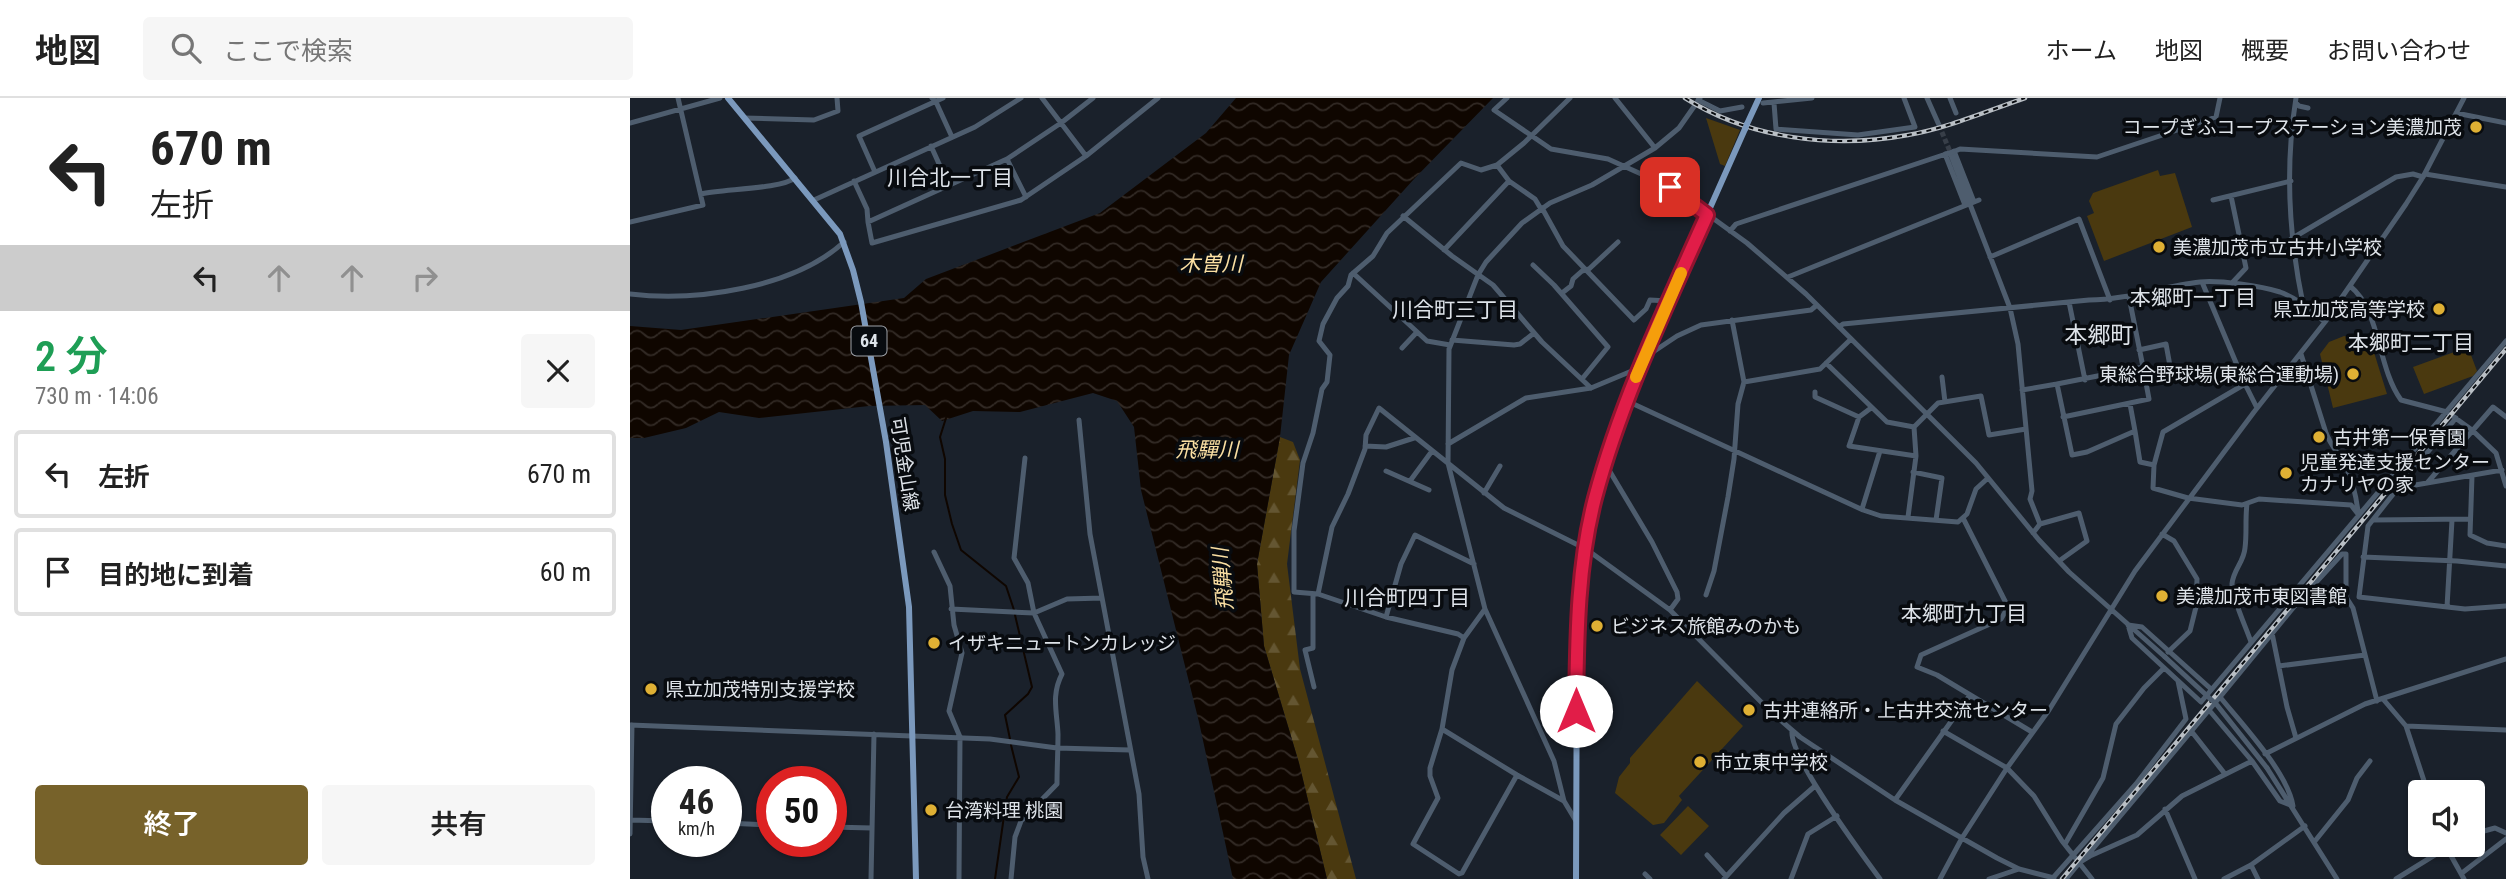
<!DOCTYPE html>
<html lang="ja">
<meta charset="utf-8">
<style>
body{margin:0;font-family:"Roboto Condensed","Noto Sans JP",sans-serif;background:#f6f6f6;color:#222;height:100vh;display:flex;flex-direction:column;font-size:26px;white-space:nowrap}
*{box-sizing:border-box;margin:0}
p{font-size:23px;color:#767676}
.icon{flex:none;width:38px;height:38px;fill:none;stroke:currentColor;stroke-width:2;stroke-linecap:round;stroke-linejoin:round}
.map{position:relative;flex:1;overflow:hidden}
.drawer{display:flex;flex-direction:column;background:#fff;width:630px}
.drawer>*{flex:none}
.top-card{background:#fff;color:#222;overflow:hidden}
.tools{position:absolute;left:1778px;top:682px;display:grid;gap:14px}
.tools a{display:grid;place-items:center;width:77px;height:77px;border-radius:7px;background:#fff;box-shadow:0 2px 5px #0004;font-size:35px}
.speed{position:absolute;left:21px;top:668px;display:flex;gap:14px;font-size:35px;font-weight:700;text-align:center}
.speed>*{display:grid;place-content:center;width:91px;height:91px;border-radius:50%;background:#fff;box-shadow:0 2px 5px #0004;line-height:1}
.speed small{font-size:18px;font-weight:400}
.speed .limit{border:10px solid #d22;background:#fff;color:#111}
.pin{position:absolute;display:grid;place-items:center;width:60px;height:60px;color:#fff;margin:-30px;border-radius:14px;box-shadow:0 4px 10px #0006}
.me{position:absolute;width:77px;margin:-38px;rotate:0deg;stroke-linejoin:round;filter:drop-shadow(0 0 5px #0008)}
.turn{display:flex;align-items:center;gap:24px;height:147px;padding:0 35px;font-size:32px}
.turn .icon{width:91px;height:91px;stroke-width:2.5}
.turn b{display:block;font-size:49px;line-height:60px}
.lanes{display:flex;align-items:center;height:66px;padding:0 35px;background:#0003;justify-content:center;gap:35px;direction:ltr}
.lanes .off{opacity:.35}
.round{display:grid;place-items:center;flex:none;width:74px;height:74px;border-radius:7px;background:#f6f6f6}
.overview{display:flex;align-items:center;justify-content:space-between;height:119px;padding:0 35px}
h1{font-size:42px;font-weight:600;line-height:52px;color:#1e9e55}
.cta{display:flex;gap:14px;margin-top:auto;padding:14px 35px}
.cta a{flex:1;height:80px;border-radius:7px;background:#77622a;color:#fff;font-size:28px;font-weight:600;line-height:80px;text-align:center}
.cta a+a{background:#f6f6f6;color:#222}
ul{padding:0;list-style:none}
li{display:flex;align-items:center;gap:21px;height:88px;margin:0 14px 10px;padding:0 21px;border:4px solid #e0e0e0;border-radius:7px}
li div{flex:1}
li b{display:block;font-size:26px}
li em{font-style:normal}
header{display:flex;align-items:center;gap:42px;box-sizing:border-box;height:98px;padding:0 35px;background:#fff;border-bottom:2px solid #e0e0e0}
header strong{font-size:33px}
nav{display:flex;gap:38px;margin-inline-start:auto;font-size:24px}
.search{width:490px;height:63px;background:#f6f6f6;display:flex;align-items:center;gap:18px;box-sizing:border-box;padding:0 24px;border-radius:7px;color:#767676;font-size:26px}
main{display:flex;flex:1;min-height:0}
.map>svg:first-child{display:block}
</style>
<header>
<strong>地図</strong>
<div class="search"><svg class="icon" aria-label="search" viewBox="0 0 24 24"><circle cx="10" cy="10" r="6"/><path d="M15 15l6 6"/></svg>ここで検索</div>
<nav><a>ホーム</a><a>地図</a><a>概要</a><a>お問い合わせ</a></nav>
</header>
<main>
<section class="drawer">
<div class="top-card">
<div class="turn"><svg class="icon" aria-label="left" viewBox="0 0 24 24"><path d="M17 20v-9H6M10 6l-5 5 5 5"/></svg><div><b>670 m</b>左折</div></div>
<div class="lanes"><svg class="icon" aria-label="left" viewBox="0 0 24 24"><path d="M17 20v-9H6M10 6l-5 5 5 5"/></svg><svg class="icon off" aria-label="ahead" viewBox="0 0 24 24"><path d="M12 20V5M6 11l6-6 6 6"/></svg><svg class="icon off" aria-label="ahead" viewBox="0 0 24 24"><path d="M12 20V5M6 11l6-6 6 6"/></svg><svg class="icon off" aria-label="right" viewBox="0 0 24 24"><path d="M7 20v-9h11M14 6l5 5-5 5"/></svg></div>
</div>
<div class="overview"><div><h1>2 分</h1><p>730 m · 14:06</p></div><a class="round"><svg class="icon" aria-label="close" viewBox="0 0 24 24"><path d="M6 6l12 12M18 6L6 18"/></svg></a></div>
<ul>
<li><svg class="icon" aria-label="left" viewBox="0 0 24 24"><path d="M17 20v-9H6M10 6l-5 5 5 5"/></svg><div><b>左折</b></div><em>670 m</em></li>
<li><svg class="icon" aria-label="arrive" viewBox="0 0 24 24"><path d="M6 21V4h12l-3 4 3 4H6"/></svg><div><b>目的地に到着</b></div><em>60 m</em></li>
</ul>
<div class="cta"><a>終了</a><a>共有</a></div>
</section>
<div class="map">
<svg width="1876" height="781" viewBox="0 0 1876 781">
<defs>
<pattern id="forest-firs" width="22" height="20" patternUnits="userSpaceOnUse" patternTransform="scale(1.75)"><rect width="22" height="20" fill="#4a390f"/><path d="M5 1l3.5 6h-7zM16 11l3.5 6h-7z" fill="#645632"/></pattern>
<pattern id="water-waves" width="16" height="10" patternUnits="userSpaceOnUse" patternTransform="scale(1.75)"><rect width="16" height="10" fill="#0f0600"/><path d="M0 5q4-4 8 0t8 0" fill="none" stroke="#322a25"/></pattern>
</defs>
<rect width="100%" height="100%" fill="#1a212b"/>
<path fill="url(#forest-firs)" d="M650 339 663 344 670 362 657 466 670 571 726 781H697L669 665 634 548 627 466Z"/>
<path fill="#4a390f" d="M1076 20 1110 32 1095 68 1090 66Z
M1528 72 1530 78 1545 75 1562 129 1474 163 1457 118 1464 115 1459 103 1463 95Z
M1714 238 1731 242 1742 248 1757 296 1703 310 1690 256 1699 244Z
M1838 249 1847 273 1843 278 1794 296 1783 269Z
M1067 583 1113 628 1049 698 1052 702 1034 725 1023 727 985 695 989 679 1000 665V660Z
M1058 708 1079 728 1051 757 1030 737Z"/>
<path fill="url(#water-waves)" d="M606 0H863L784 81 691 184 659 257 650 339 627 466 634 548 669 665 697 781H603L569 624 511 392 504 329 487 303 463 295 390 314 343 313 312 323 295 307 239 308 129 320 89 314 56 330 14 340H0V228L51 232 274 200 296 181 470 115 576 35Z"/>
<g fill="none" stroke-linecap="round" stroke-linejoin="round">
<path stroke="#0f0600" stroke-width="2" d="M316 320 310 339 315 361V397L322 426 331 452 376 488 384 512
M380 641 375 617 398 596 402 589 385 517
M365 781 375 711 377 699 389 679 381 647"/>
<path stroke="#373e48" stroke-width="5" stroke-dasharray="5 2.5" stroke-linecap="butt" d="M1309 27 1321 56"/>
<path stroke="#4e5d6e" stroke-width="5" d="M302 0 306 4 322 39
M412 0 456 58 391 102 242 145 238 124 377 61 431 25 463 0
M877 0 864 12 921 51 978 61 1040 89 1117 145 1176 196 1346 365 1409 442 1439 474 1535 559
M985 0 1025 50
M1297 0 1309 27
M1320 0 1326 15
M1666 0C1655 68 1659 139 1673 206
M1068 2 1090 13 1112 9
M1133 5 1182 0
M1144 5 1146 31 1228 37 1285 29 1274 0
M1666 5 1669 8 1678 10
M1826 15 1876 25
M114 20 184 22 208 13 207 0
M0 25 90 0
M301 48 319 88
M1324 53 1344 104
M1323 54 1330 51 1467 59 1586 19 1590 0
M1315 56 1335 107
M1321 57 1380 210 1388 246 1402 393 1400 401 1410 426 1403 435
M456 58 528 0
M377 61 396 99
M245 74 229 38 313 0
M1795 76 1876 89
M224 83 237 111 238 124
M71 96C92 91 151 91 165 80
M1601 98 1616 170 1602 185
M184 102 345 29 391 0
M1583 102 1661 83
M912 110 933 148 1004 222 1016 211 1020 202 1038 203
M911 111 905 101 879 83 867 67 894 45 940 0
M773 118 822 158 863 187 912 244 961 290
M0 124 73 107 48 0
M1100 133 1106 126 1316 56
M1661 141 1766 79 1783 76 1793 79
M814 152 879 83
M1360 159 1449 121 1480 202
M903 167 924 187 978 249 952 281
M723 175 797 243 820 247
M1158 179 1349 102
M1572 184 1615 286 1627 310
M1720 188C1751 213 1747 269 1771 302L1817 314 1842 332 1866 355 1876 388
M932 195 941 188 943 181 952 173 959 171 988 144
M0 196C65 204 164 190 214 144
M1499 199 1513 269
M1439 204 1455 282
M1209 229 1213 226 1459 202C1497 202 1532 188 1570 184 1590 182 1631 188 1650 194 1667 200 1681 213 1695 224
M822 242 884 247 890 246 904 235
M772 250 787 234
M1509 252 1536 246 1542 279 1516 285
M1671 256 1696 335C1701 348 1710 357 1716 369 1723 383 1726 398 1728 413
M1014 260 1047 238 1071 227 1181 212 1187 207
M1196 265 1257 324 1284 329 1308 305 1351 298 1359 337 1396 331
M1312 279 1315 304
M1114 284 1190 271 1221 241
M1392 292 1427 286
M1185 294V299L1229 319
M997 303 1233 412 1251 418 1328 424 1337 416 1346 391 1358 380
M1500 306 1505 333
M1241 310 1229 319 1219 348 1286 358 1278 419
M1433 319 1519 301 1513 269 1427 286 1442 357 1457 354 1505 333 1510 364 1524 367 1523 390 1558 400 1612 407 1629 401 1721 407 1728 416
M449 322 460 436 509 696 513 759 518 781
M1284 329 1286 358
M818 346 896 300 961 290 1009 270
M735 348 756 349 784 340
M976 367 1022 444 1047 494 1048 501 1040 512
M1524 367 1533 334 1615 286
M1872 372 1768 390 1738 428 1729 499 1835 511 1876 508
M756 373 799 392
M1283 374 1312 380 1306 422
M1842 378 1840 437 1857 445 1876 448
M780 383 802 353
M1798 384 1863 309 1876 319
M1768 390 1826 320
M854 395 870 368
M1617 406C1615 421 1617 435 1615 450 1614 464 1603 472 1602 486 1602 500 1616 529 1621 544
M1232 411 1250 353
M1333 420 1378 509 1371 521 1291 557 1287 569 1307 577 1402 634
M1743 422 1839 421
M1410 426 1449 415 1457 443 1429 463
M1532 436 1544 443 1567 481 1566 509 1560 533 1538 554
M304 454 320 488 324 527 332 555 319 613 330 639 329 781
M1733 459 1827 463 1876 468
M688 496 702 429 718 396 735 351 736 337 749 310 874 410 956 451 1040 512 1140 613 1170 639 1265 702 1367 760 1389 771 1424 780
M683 497V550L675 552 684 589
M1076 497 1084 473 1098 399 1104 361 1108 306 1114 284 1102 222
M1817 509 1822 422
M321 511 404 515 437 501 472 500
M855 511 834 540 822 572 812 631 800 670V678L808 700 783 746 829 776 832 775 887 677
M756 519 771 466 785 437 844 466
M1498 527 1512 529 1581 591
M1499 530 1502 540 1571 604 1876 243
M1642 535 1657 609 1666 640
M834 540 828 536 756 519 688 496 664 494V433L673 365 683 335 692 291 697 284 700 257 689 243 693 226 707 200 718 188 721 177 743 158 757 135 831 65 851 72 867 67
M1649 568 1735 557
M1590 599 1668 504 1712 456H1716V499L1723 510 1747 603
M1590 599C1612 626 1658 675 1663 708L1650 703 1622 663 1579 612Z
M1753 601 1776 628 1798 695
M0 627 360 641 427 650 500 652
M1776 628 1876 632
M812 631 887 677 934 703
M1162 633C1159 659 1232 756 1250 781
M1313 633 1377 670 1404 698 1432 743 1462 781
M1562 634 1595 676
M1635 656 1735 606 1876 561
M1637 670 1707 781
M1265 702 1340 597
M1535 711 1565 781
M0 722 37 723
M946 723 934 703 924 663 855 511 818 365 819 251 848 177 856 164 892 125 920 105 962 87 1025 50 1049 30 1070 0
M96 725 142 727
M201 729 242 730
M0 736 2 627
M1843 736 1865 730 1876 735
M1685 743 1718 702 1727 680 1740 663
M1435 746 1473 680 1486 626 1514 590 1534 570
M1815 747 1834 781
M1077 757 1096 778
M1456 759 1579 612
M1621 767 1628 781
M1832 775 1876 741
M1015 776 1020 781
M241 781 244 636
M381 781 385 739 391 723 427 686C427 670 428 653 428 636 427 614 421 597 432 576L404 515 398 485 384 460 395 360
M1094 781 1154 715 1185 688
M1161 781 1178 736 1207 718
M1310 781 1332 740 1377 670 1419 612 1505 473 1624 314 1695 224 1776 106 1793 79 1834 0
M1359 781 1389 771
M1422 781 1506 686 1556 621 1548 583
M1436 781 1450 764 1460 758 1507 737 1552 698 1622 663
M1594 781 1621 767 1675 728
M1766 781 1821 747"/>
<path stroke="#7b99bd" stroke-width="6" d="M98 0 210 136 223 172 231 204 256 344 279 509 286 781
M1117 26 1129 0
M946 781 947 530 956 451 964 402 1009 270 1115 31"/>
<defs>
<path id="rail" d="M1055 0C1120 41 1203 51 1278 37 1318 30 1357 13 1395 0
M1432 781 1876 251"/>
</defs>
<use href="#rail" stroke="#b9bfc5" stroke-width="4.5"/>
<use href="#rail" stroke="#080b0f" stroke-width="2" stroke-dasharray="5" stroke-linecap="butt"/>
<path stroke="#4e5d6e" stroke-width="5" d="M1316 56 1323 54
M1535 559 1587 607 1637 670"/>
<path stroke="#7b99bd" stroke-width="6" d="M1115 31 1117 26"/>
</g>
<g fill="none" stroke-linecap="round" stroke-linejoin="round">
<defs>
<path id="route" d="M946 613C947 542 947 469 965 400 991 302 1036 209 1077 117L1040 89"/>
</defs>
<use href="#route" stroke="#92132f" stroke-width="18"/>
<use href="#route" stroke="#e11d48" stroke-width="12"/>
<path stroke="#f59e0b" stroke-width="12" d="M1006 279 1051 175"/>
</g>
<g fill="#dfb034" stroke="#080b0f" stroke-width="2.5">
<circle cx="1846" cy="29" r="7"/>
<circle cx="1529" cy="149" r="7"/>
<circle cx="1809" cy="211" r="7"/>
<circle cx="1723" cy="276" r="7"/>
<circle cx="1689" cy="339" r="7"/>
<circle cx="1656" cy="375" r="7"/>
<circle cx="1532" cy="498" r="7"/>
<circle cx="967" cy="528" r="7"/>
<circle cx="304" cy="545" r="7"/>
<circle cx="21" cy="591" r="7"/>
<circle cx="1119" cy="612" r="7"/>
<circle cx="1070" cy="664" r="7"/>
<circle cx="301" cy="712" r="7"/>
</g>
<g text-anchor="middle" stroke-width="7" stroke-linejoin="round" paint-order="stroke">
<rect fill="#080b0f" stroke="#9ea2a8" stroke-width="2" x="221.5" y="228.5" width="35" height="29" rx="5"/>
<g font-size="18" font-weight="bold" fill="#dee3e9">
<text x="239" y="249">64</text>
</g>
<g font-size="19" fill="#dee3e9" stroke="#080b0f" text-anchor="start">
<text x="1832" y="36" text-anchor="end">コープぎふコープステーション美濃加茂</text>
<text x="1543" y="156">美濃加茂市立古井小学校</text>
<text x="1795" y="218" text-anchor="end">県立加茂高等学校</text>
<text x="1709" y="283" text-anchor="end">東総合野球場(東総合運動場)</text>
<text x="1703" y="346">古井第一保育園</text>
<text x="1670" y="371">児童発達支援センター<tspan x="1670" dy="22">カナリヤの家</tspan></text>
<text x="1546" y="505">美濃加茂市東図書館</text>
<text x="981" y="535">ビジネス旅館みのかも</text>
<text x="318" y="552">イザキニュートンカレッジ</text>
<text x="35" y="598">県立加茂特別支援学校</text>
<text x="1133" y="619">古井連絡所・上古井交流センター</text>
<text x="1084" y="671">市立東中学校</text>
<text x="315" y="719">台湾料理 桃園</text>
</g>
<g font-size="19" fill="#dee3e9" stroke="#080b0f">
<text transform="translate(275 366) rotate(81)" y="7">可児金山線</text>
</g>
<g font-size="21" fill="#dee3e9" stroke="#080b0f">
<text x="320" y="87">川合北一丁目</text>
<text x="1563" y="207">本郷町一丁目</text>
<text x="825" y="219">川合町三丁目</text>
<text x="1781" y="252">本郷町二丁目</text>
<text x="777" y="507">川合町四丁目</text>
<text x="1334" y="523">本郷町九丁目</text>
</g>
<g font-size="21" font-style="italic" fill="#fbe0a3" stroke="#080b0f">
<text x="581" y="173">木曽川</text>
<text x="577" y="359">飛驒川</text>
<text transform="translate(593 481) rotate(-95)" y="7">飛騨川</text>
</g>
<g font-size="23" fill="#dee3e9" stroke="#080b0f">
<text x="1469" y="245">本郷町</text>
</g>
</g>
</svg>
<div class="tools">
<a><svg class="icon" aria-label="sound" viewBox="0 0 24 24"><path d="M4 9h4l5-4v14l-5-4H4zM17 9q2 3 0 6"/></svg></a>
</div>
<div class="speed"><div>46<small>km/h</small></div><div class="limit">50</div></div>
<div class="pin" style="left:1040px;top:89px;background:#d93025"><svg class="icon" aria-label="arrive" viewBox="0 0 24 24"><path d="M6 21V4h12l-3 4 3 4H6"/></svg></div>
<svg class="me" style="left:946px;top:613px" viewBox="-20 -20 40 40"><circle r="19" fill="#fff"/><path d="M0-13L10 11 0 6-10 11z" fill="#e11d48"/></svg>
</div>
</main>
